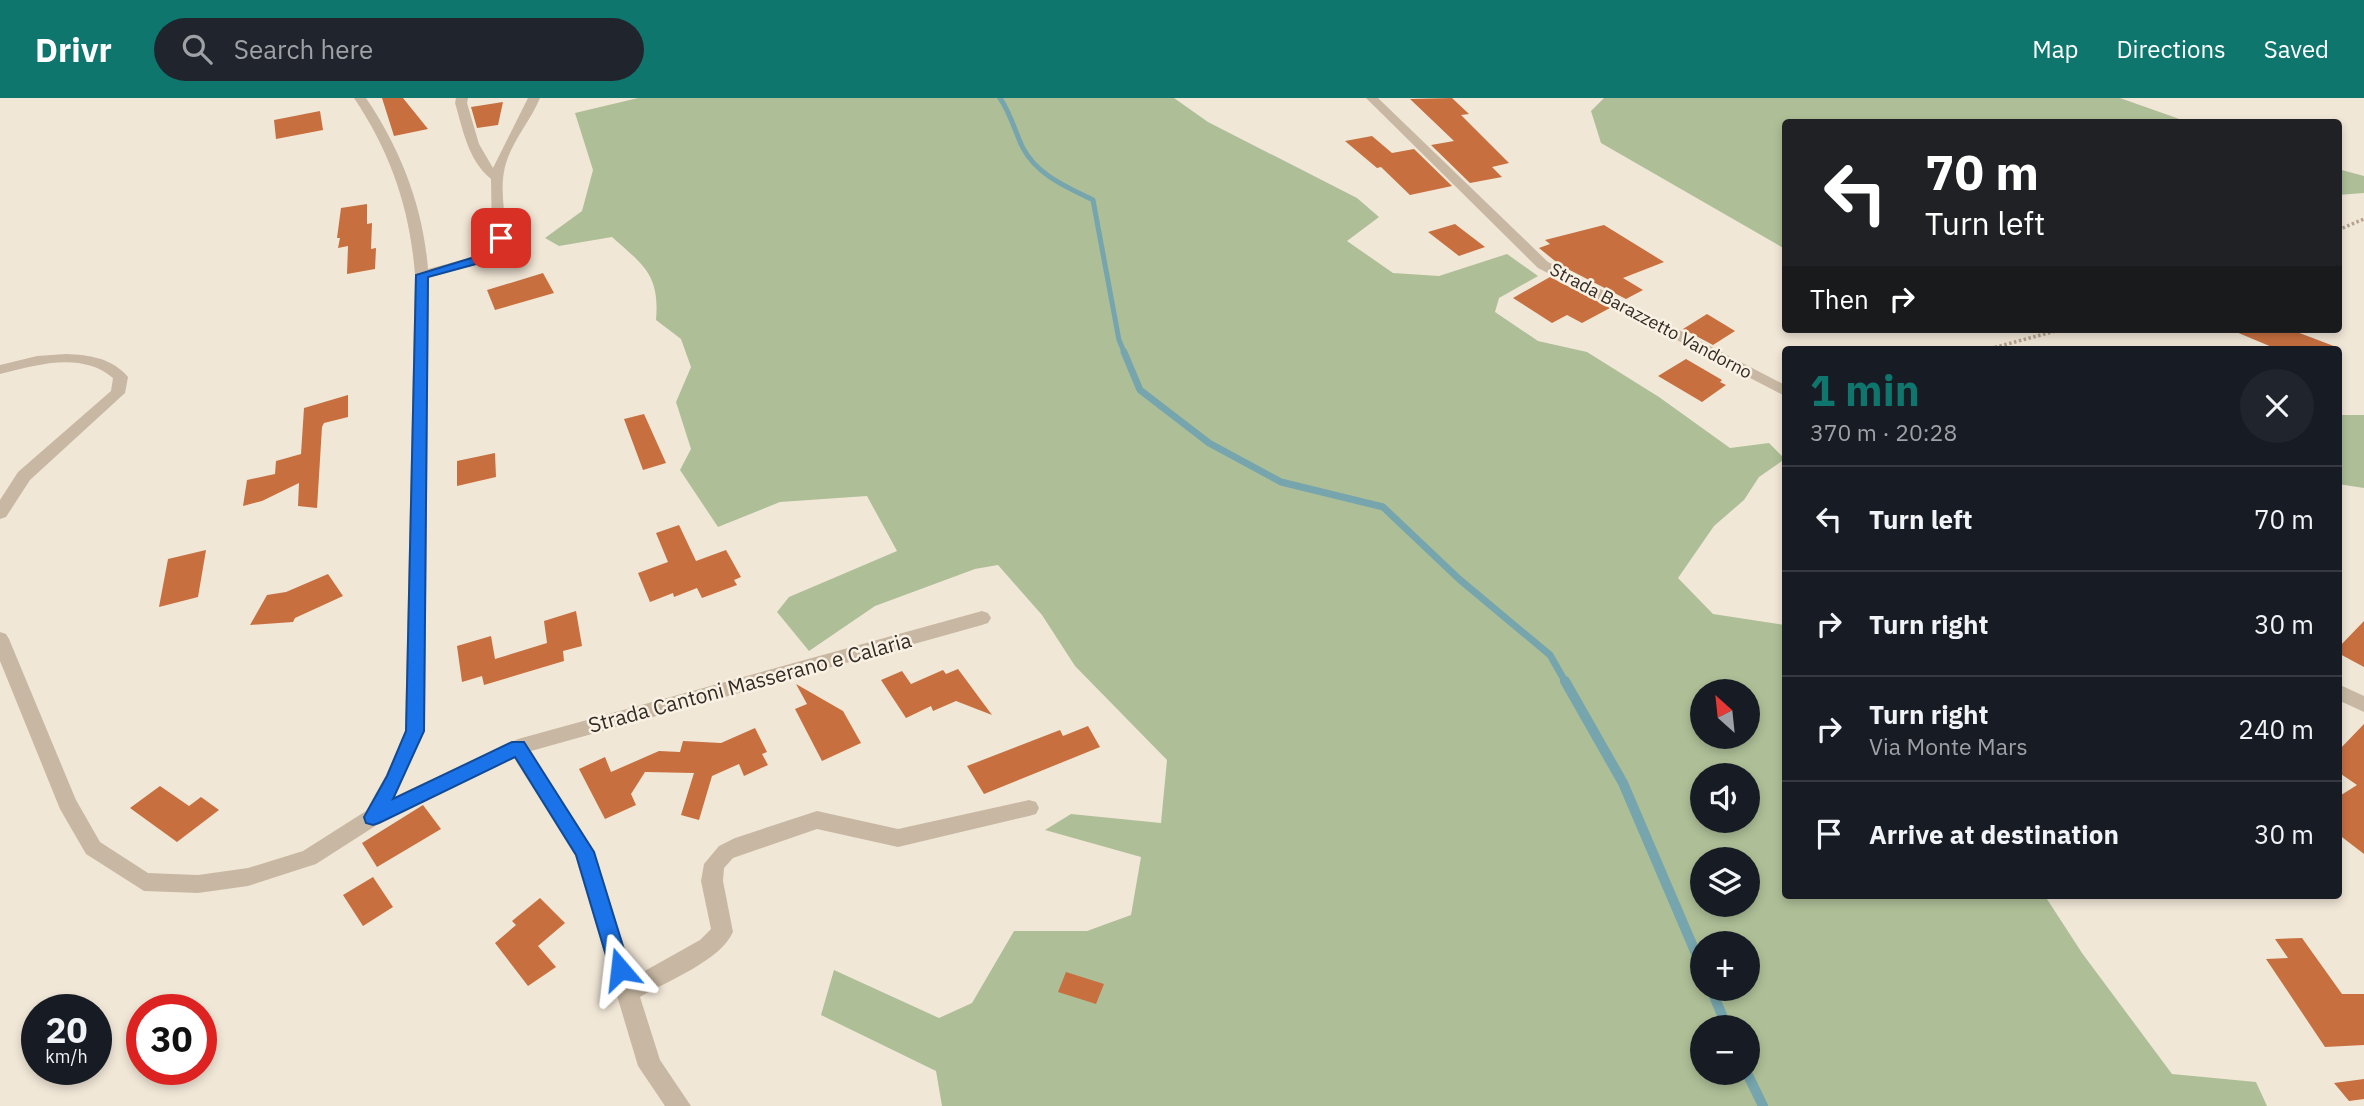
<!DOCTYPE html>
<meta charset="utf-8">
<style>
body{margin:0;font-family:"IBM Plex Sans",sans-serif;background:#20242c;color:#f1f3f6;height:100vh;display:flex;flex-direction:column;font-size:26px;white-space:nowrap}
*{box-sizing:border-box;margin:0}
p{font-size:23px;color:#9ea1a6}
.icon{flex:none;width:38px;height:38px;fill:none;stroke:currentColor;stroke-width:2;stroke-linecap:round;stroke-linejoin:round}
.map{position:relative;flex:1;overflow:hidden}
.drawer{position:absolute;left:1782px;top:248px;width:560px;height:553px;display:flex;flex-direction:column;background:#171b24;border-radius:7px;box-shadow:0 4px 10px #0003}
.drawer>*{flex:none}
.banner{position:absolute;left:1782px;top:21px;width:560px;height:214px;border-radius:7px;box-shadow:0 4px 10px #0003;background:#202124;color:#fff;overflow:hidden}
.needle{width:46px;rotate:333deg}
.tools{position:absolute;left:1690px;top:581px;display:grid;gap:14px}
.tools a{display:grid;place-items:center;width:70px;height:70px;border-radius:50%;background:#171b24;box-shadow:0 4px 10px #0003;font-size:35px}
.speed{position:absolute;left:21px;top:896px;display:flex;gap:14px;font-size:35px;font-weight:700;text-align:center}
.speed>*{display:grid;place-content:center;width:91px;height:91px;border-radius:50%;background:#171b24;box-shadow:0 4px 10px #0003;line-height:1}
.speed small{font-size:18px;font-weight:400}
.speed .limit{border:10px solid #d22;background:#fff;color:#111}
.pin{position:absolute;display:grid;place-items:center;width:60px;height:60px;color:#fff;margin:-30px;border-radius:14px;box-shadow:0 4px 10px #0006}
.me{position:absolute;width:77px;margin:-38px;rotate:343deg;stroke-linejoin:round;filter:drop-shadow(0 0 5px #0008)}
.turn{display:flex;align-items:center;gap:24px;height:147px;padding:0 28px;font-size:32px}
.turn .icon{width:91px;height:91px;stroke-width:2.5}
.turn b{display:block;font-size:49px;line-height:60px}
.then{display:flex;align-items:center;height:66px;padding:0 28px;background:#0003;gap:14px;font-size:26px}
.round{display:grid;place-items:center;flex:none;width:74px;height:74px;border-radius:37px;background:#20242c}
.headline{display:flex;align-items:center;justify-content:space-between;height:119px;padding:0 28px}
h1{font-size:42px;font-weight:700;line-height:52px;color:#0f766e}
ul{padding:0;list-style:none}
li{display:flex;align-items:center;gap:21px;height:105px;padding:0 28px;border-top:2px solid #363941}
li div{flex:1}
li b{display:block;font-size:26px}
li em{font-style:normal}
header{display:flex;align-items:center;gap:42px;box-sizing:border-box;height:98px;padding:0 35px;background:#0f766e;color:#fff}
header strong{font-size:33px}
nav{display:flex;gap:38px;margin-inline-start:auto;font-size:24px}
.search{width:490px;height:63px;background:#20242c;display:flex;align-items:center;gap:18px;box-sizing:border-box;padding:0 24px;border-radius:38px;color:#9ea1a6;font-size:26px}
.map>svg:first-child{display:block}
</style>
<header>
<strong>Drivr</strong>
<div class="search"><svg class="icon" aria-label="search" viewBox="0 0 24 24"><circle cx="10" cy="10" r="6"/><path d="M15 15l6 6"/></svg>Search here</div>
<nav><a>Map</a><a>Directions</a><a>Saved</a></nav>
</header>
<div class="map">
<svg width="2364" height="1008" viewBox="0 0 2364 1008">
<rect width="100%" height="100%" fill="#f1e7d7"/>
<path fill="#aebf97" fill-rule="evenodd" d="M638 0H1174L1208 24 1357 100 1379 119 1347 143 1393 175 1439 178 1507 156 1538 178 1499 200 1495 214 1538 243 1587 254 1659 299 1730 350 1769 345 1785 361 1759 379 1744 402 1714 428 1678 480 1713 516 1785 527V798H2045L2082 855 2172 976 2256 984 2267 1008H942L936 973 821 917 834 872 939 920 972 905 1014 833H1087L1131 817 1141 759 1045 732 1071 716 1161 725 1167 662 1075 568 1042 517 998 467 975 471 875 508 809 553 777 514 789 499 897 453 867 398 780 404 718 429 680 372 691 351 676 304 691 269 681 241 656 222C660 176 643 167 612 139L559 148 545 140 582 113 593 72 575 15ZM1703 593H1748V639H1703ZM1703 677H1748V723H1703ZM1703 761H1748V807H1703ZM1703 845H1748V891H1703ZM1703 929H1748V975H1703Z
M1604 0H2120L2188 24H1785V151L1601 45 1591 13Z
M2338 71 2364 78V95L2338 97Z
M2338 317H2364V390L2338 386Z"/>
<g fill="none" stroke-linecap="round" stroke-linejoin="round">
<path stroke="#76a5ae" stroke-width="5" d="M1000 0C1011 16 1015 34 1023 50 1037 77 1067 89 1093 102L1119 242 1125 256"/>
<path stroke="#76a5ae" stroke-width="7" d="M1124 254 1140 292 1209 345 1281 384 1383 409 1459 481 1550 557 1566 585"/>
<path stroke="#76a5ae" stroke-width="10" d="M1565 583 1623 685 1703 872
M1711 891 1727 929
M1747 975 1763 1008"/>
</g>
<path fill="#c76f3f" d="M382 0H403L428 31 394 38Z
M1452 0 1469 16 1461 17 1509 65 1492 69 1502 79 1470 85 1431 47 1454 43 1410 1Z
M503 4 498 27 477 30 471 9Z
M320 13 323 32 276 41 274 22Z
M1372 38 1392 55 1414 51 1452 88 1410 97 1381 69 1377 70 1345 43Z
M367 106V126L372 125 371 151 376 150 375 171 347 176 348 148 338 150 340 140H337L341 110Z
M1455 126 1485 149 1459 158 1428 134Z
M1604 127 1664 164 1623 180 1643 192 1626 201 1560 167 1539 150 1550 146 1545 142Z
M543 175 554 195 495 212 487 192Z
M1550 179 1610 210 1582 225 1567 217 1552 225 1513 200Z
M1707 216 1735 233 1713 247 1683 231Z
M2229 231H2289L2339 250V252H2279Z
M1686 261 1722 282 1720 284 1726 287 1702 304 1658 278Z
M348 297V319L324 325 322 329 317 410 298 408 299 385 262 403 243 408 247 382 275 376 276 363 301 356 304 310Z
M644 316 666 365 643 372 624 321Z
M495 355 496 379 457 388V363Z
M679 427 696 463 726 452 741 479 734 482 737 487 702 500 697 490 674 499 673 495 650 504 638 475 668 464 656 435Z
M206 452 198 499 159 509 168 461Z
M328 476 343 498 295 520 293 524 250 527 267 497 286 494Z
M576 513 582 548 563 553 564 563 484 587 482 578 462 584 457 548 491 538 495 561 547 545 544 523Z
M2364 523V569L2338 555V550Z
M958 571 992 617 956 603 933 613 931 608 906 620 881 582 902 573 911 586 943 572 946 576Z
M796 586 843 613 861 645 822 663 795 611 807 606Z
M2364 626V756L2338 736V699L2357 687 2338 674V653Z
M1088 628 1100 649 984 696 967 668 1060 632 1063 638Z
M755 630 767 654 762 656 768 667 744 678 739 666 712 678 699 722 681 717 694 675 645 674 631 696 636 707 605 721 579 671 605 659 611 674 659 653 680 654 683 643 721 645Z
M160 688 189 708 201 699 219 712 177 744 130 710Z
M423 707 441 731 377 769 362 745Z
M373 779 393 809 363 828 343 797Z
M540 800 565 825 538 848 556 869 528 888 495 845 516 827 512 823Z
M2302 840 2342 896H2364V947L2325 949 2266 861 2288 860 2275 841Z
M1066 874 1104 886 1096 906 1058 894Z
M2364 981V1001L2349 1003 2334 985Z"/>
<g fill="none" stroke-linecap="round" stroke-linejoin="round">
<path stroke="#b4a28e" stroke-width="3.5" stroke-dasharray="2.5 2.5" stroke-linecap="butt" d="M2338 132 2364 121
M1985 252 2063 231"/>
<path fill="#c8b8a3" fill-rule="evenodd" d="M354 0H366C401 52 423 108 428 171L477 158 491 150 492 143 491 81C468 62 463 32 455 5L456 0H468L467 5 479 46 493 70 528 0H540C530 24 511 44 505 69 498 96 509 124 504 152L487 164 429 179 425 633 394 699 518 641 982 513 988 515 991 520 988 525 982 527 531 653 594 754 634 879 700 842 711 831 701 783 704 766 719 748 735 740 817 713 898 731 1029 702 1036 704 1039 710 1036 716 1029 718 898 749 817 731 733 760 724 770 723 783 733 834C720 863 667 883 640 899L660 962 691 1008H665L638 968 575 757 514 660 380 725 316 766 248 788 198 795 144 793 86 756 60 711 0 563V534L6 536 9 541 76 702 100 744 148 775 198 777 248 770 303 753 366 713 386 677 405 633 415 177C410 111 391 55 354 0Z
M1366 0H1378L1548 164 1785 287V298L1538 170Z
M66 256C90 257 112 260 128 279L125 295 30 382 6 419 0 421V402L18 374 111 293 113 280C81 253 37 267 0 276V267L37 258Z
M2338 586 2364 598V614L2338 602Z"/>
</g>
<path fill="#1a73e8" stroke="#114b97" stroke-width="2" d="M497 137 507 140 502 155 487 163 428 179 424 633 393 701 512 644H524L594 754 630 871 627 877 620 880 613 877 610 871 576 757 515 659 379 725 373 727 366 725 364 719 387 678 406 633 416 177 478 158 492 150Z"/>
<g text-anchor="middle" stroke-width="5" stroke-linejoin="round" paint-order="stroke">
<g font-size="18" fill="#332b25" stroke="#f9f1e3">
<text transform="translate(1651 223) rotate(28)" y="6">Strada Barazzetto Vandorno</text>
</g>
<g font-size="21" fill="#332b25" stroke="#f9f1e3">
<text transform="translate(750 585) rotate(-15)" y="7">Strada Cantoni Masserano e Calaria</text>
</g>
</g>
</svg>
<div class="tools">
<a><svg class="needle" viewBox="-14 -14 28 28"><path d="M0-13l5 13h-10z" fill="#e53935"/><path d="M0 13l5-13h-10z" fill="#9ea1a6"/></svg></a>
<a><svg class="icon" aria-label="sound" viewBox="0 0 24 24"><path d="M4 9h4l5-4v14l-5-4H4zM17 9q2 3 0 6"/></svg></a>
<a><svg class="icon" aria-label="layers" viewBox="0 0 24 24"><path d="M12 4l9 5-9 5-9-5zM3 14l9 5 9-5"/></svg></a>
<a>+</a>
<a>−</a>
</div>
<div class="speed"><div>20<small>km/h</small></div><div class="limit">30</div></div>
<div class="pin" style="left:501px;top:140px;background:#d93025"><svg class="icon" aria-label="arrive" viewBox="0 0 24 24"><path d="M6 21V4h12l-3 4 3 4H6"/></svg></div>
<svg class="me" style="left:620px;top:871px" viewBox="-20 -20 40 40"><path d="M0-17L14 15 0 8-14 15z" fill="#1a73e8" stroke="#fff" stroke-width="4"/></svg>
<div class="banner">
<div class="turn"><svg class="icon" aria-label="left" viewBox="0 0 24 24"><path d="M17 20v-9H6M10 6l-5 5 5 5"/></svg><div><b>70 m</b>Turn left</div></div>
<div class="then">Then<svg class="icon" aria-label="right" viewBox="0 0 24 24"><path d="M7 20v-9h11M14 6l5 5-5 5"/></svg></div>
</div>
<section class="drawer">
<div class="headline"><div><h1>1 min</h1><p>370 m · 20:28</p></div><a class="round"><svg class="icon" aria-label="close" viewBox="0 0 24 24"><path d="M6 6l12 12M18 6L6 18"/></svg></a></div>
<ul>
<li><svg class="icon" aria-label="left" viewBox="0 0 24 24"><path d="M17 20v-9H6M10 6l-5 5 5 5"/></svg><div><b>Turn left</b></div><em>70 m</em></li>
<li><svg class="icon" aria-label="right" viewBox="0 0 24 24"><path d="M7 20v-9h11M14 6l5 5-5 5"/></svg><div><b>Turn right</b></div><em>30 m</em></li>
<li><svg class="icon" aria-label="right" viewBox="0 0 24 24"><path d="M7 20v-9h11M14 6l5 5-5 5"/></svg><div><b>Turn right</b><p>Via Monte Mars</p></div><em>240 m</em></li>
<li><svg class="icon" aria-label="arrive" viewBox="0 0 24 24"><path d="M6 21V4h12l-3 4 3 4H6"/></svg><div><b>Arrive at destination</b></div><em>30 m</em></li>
</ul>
</section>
</div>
